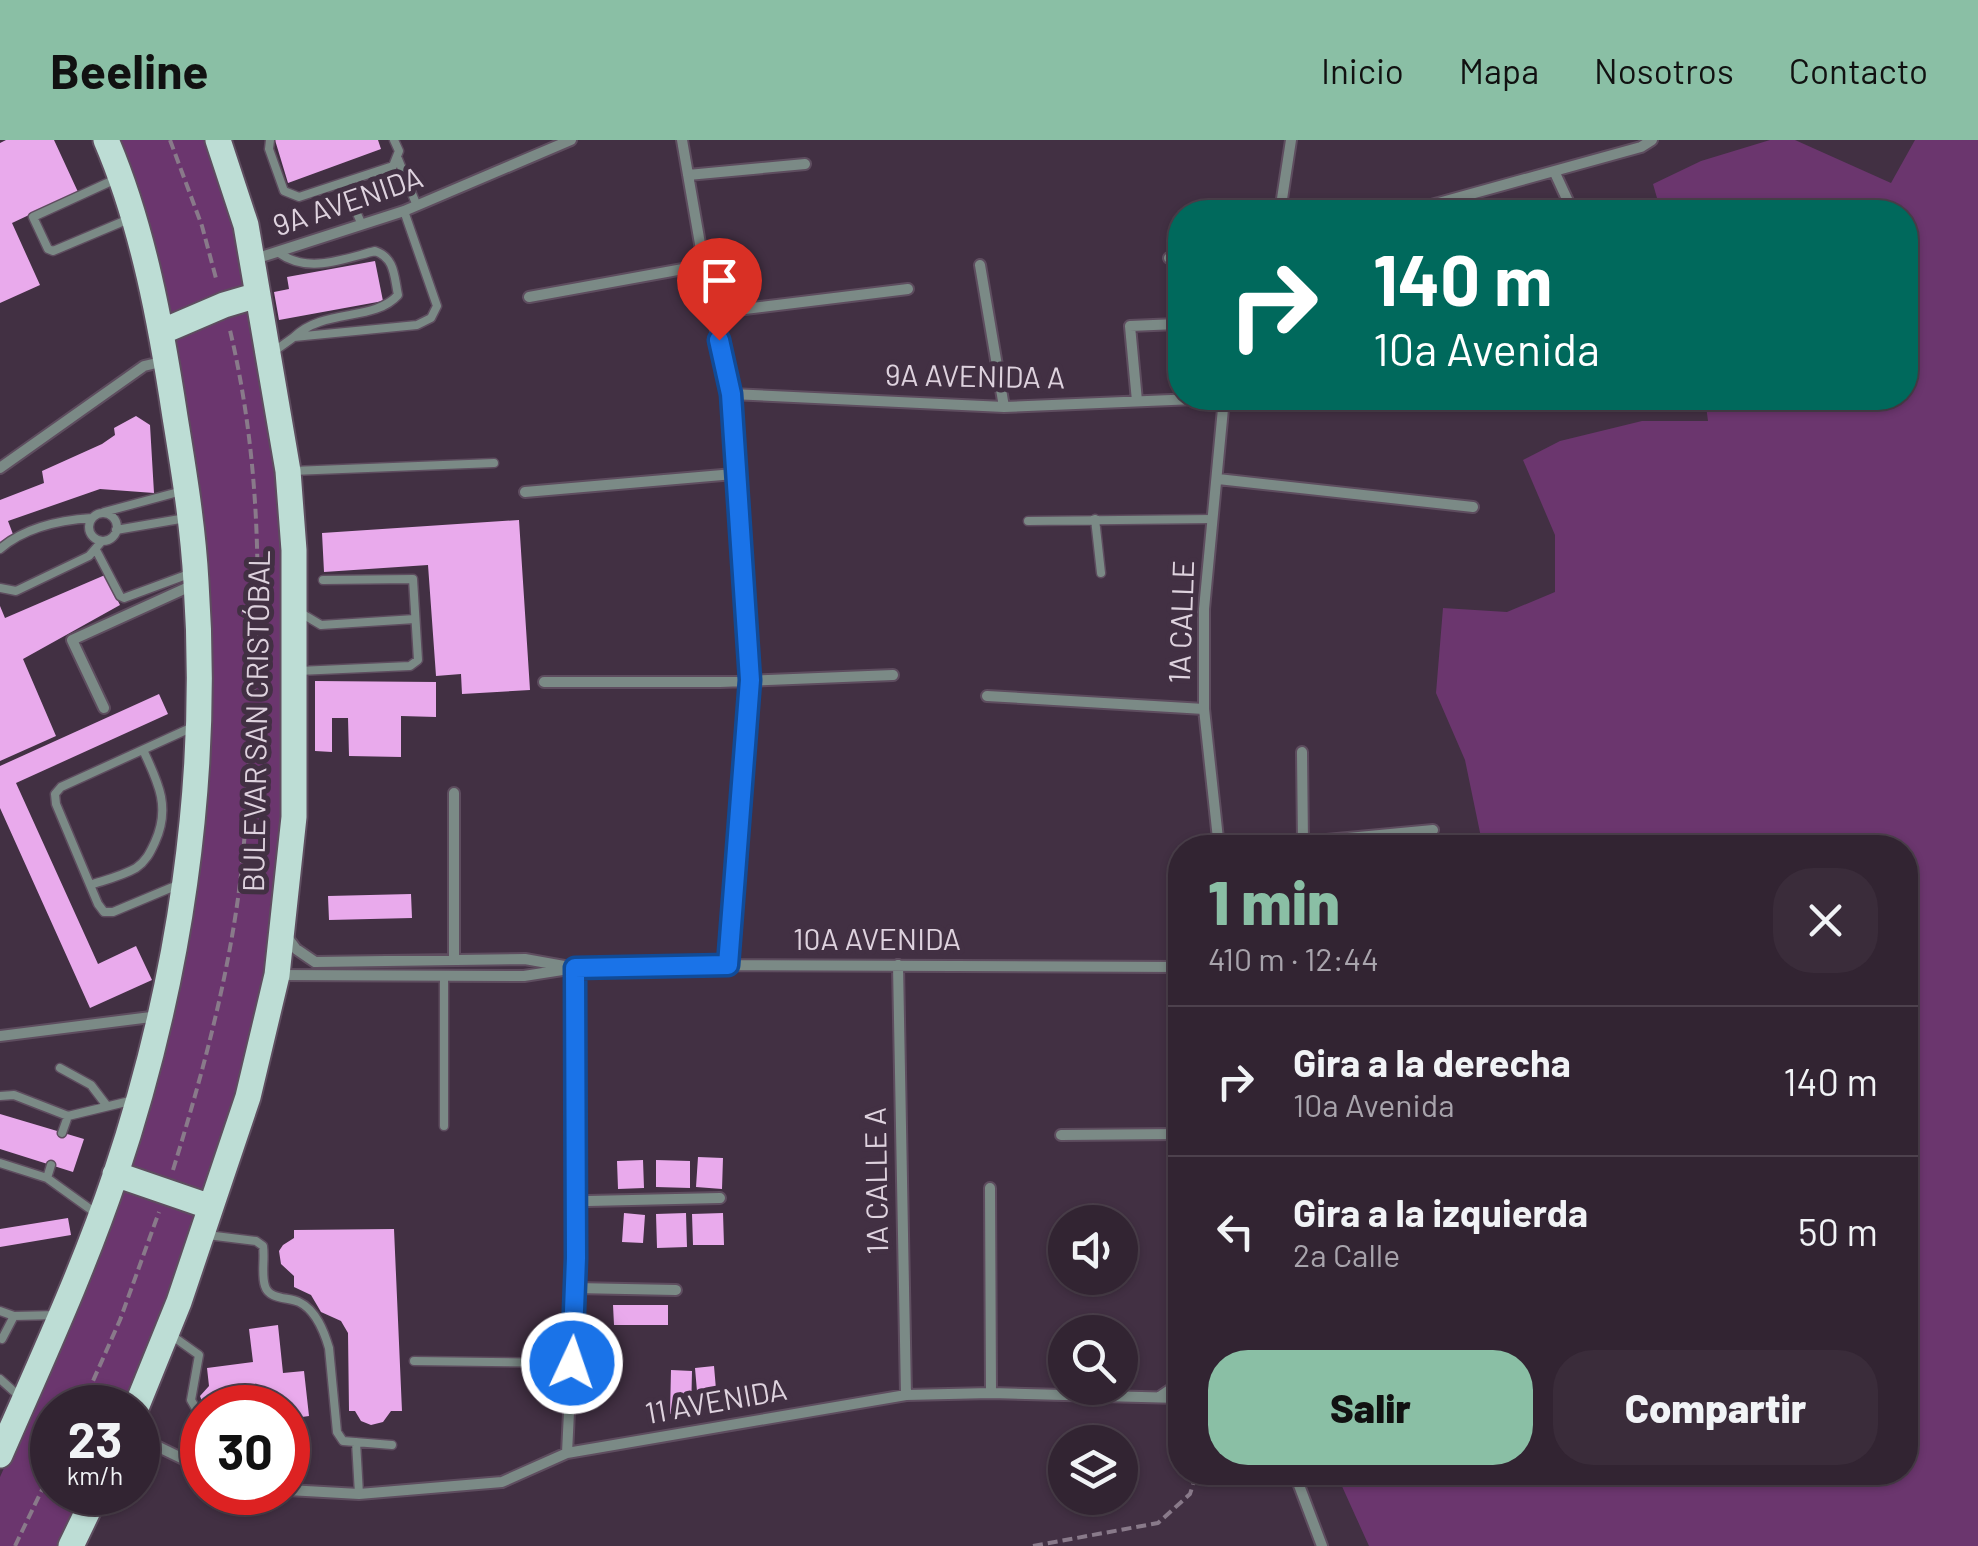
<!DOCTYPE html>
<html lang="es">
<meta charset="utf-8">
<style>
body{margin:0;font-family:Barlow,sans-serif;background:#3a2c3a;color:#f1f3f6;height:100vh;display:flex;flex-direction:column;font-size:38px;white-space:nowrap}
*{box-sizing:border-box;margin:0}
p{font-size:32px;color:#a8a4ac}
.icon{flex:none;width:55px;height:55px;fill:none;stroke:currentColor;stroke-width:2;stroke-linecap:round;stroke-linejoin:round}
.map{position:relative;flex:1;overflow:hidden}
.drawer{position:absolute;left:1168px;top:695px;width:750px;height:650px;display:flex;flex-direction:column;background:#322432;border-radius:40px;box-shadow:0 2px 8px #0004,0 0 0 2px #4d414d}
.drawer>*{flex:none}
.hud{position:absolute;left:1168px;top:60px;width:750px;height:210px;border-radius:40px;box-shadow:0 2px 8px #0004,0 0 0 2px #4d414d;background:#00695c;color:#fff;overflow:hidden}
.fabs{position:absolute;left:1048px;top:1065px;display:grid;gap:20px}
.fabs a{display:grid;place-items:center;width:90px;height:90px;border-radius:50%;background:#322432;box-shadow:0 2px 8px #0004,0 0 0 2px #4d414d;font-size:50px}
.speed{position:absolute;left:30px;top:1245px;display:flex;gap:20px;font-size:50px;font-weight:700;text-align:center}
.speed>*{display:grid;place-content:center;width:130px;height:130px;border-radius:50%;background:#322432;box-shadow:0 2px 8px #0004,0 0 0 2px #4d414d;line-height:1}
.speed small{font-size:25px;font-weight:400}
.speed .limit{border:15px solid #d22;background:#fff;color:#111}
.pin{position:absolute;display:grid;place-items:center;width:85px;height:85px;color:#fff;margin:-102px -42px;border-radius:50% 50% 50% 0;rotate:-45deg;box-shadow:0 0 10px #0007}
.pin .icon{rotate:45deg}
.me{position:absolute;width:110px;margin:-55px;rotate:3deg;stroke-linejoin:round;filter:drop-shadow(0 0 8px #0008)}
.turn{display:flex;align-items:center;gap:35px;height:210px;padding:0 40px;font-size:45px}
.turn .icon{width:130px;height:130px;stroke-width:2.5}
.turn b{display:block;font-size:70px;line-height:85px}
.round{display:grid;place-items:center;flex:none;width:105px;height:105px;border-radius:40px;background:#3a2c3a}
.headline{display:flex;align-items:center;justify-content:space-between;height:170px;padding:0 40px}
h1{font-size:60px;font-weight:800;line-height:75px;color:#8abfa5}
.action{display:flex;gap:20px;margin-top:auto;padding:20px 40px}
.action a{flex:1;height:115px;border-radius:40px;background:#8abfa5;color:#111;font-size:40px;font-weight:800;line-height:115px;text-align:center}
.action a+a{background:#3a2c3a;color:#f1f3f6}
ul{padding:0;list-style:none}
li{display:flex;align-items:center;gap:30px;height:150px;padding:0 40px;border-top:2px solid #4d414d}
li div{flex:1}
li b{display:block;font-size:38px}
li em{font-style:normal}
header{display:flex;align-items:center;gap:60px;box-sizing:border-box;height:140px;padding:0 50px;background:#8abfa5;color:#111}
header strong{font-size:48px}
nav{display:flex;gap:55px;margin-inline-start:auto;font-size:35px}
.map>svg:first-child{display:block}
</style>
<header>
<strong>Beeline</strong>
<nav><a>Inicio</a><a>Mapa</a><a>Nosotros</a><a>Contacto</a></nav>
</header>
<div class="map">
<svg width="1978" height="1406" viewBox="0 0 1978 1406">
<rect width="100%" height="100%" fill="#423043"/>
<path fill="#6b366e" d="M116 0H209L253 150 166 182Z
M1770 0H1795L1891 43 1915 0H1978V1406H1369L1336 1333 1905 1332V708L1483 707 1465 620 1436 553 1443 468 1507 472 1555 452V395L1523 320 1560 301 1642 281H1708L1705 258H1905V72H1661L1653 44 1701 21Z
M254 164 286 390 287 647 262 872 207 1058 124 1029 207 584 169 196Z
M119 1041 202 1070 126 1267 52 1268V1352L86 1353 61 1406H0V1337L81 1156Z"/>
<path fill="#e9aaec" d="M6 0H54L78 52 12 83 40 145 0 163V3Z
M275 0H378L381 9 288 43Z
M375 121 383 161 279 180 274 152 289 149 287 137Z
M136 276 150 285 154 353 100 349 8 381 14 397 0 404V360L44 343 42 331 102 304 115 295 114 288Z
M519 380 530 550 462 554 461 534 436 536 428 425 324 432 322 393Z
M105 435 120 465 23 519 56 596 0 621V466L5 478Z
M315 541 436 542V577L401 576V617L349 616 348 578H332V612L315 611Z
M159 554 168 574 16 643 98 824 136 806 152 840 90 868 0 668V626Z
M411 754 412 778 329 780 328 756Z
M0 974 84 999 73 1032 0 1009Z
M698 1017 723 1018 722 1049 696 1047Z
M643 1020 644 1048 618 1049 617 1021Z
M656 1020 690 1021V1048L656 1047Z
M624 1073 645 1075 643 1103 622 1102Z
M686 1073 687 1107 657 1108 656 1074Z
M723 1073 724 1105H693L692 1074Z
M68 1078 71 1095 0 1107V1089Z
M394 1089 402 1271H391L383 1282 371 1285 361 1281 355 1271H349L348 1193 341 1181 321 1172 311 1155 294 1147V1136L281 1124 279 1111 283 1105 294 1098V1090Z
M613 1165H668V1185H614Z
M278 1185 283 1233 304 1231 309 1276 288 1279V1268H208L203 1264 200 1256 209 1246 207 1228 253 1222 249 1189Z
M714 1226 717 1261 698 1263 695 1228Z
M671 1230 692 1231 691 1275 670 1274Z"/>
<g fill="none" stroke-linecap="round" stroke-linejoin="round">
<defs>
<path id="service" d="M270 0 269 9 284 51 299 57 393 26 399 11 394 0
M398 19 417 66
M116 39 33 77 48 109 53 111 129 79
M344 44 362 85
M279 113C308 134 343 119 375 111 395 118 394 136 398 155 374 182 324 168 294 197
M273 212 294 197 417 185 431 178 437 166 404 71
M292 331 494 323
M104 372 182 351
M89 387a14 14 0 1 1 28 0a14 14 0 1 1-28 0Z
M1095 379 1101 433
M1028 381 1212 379
M116 390 186 378
M0 409C25 387 60 380 92 378
M96 410 120 456 124 458 189 434
M0 448 16 451 89 416 102 401
M299 472 321 485 415 479
M298 531 410 526 418 520 413 439 323 440
M180 744 113 772H104L98 764 56 664 55 654 61 647 195 586
M90 745C105 740 122 736 136 728 146 721 150 713 155 702 171 667 158 642 143 610
M444 835V986
M60 928 91 945 107 966
M0 956 14 955 68 976
M62 993 68 976 134 960
M0 1023 47 1038
M51 1025 47 1038 97 1074
M207 1095 256 1101 263 1106C265 1119 261 1134 265 1146 269 1160 289 1157 299 1162 316 1170 324 1191 329 1208L337 1292 343 1301 392 1305
M0 1171 14 1176
M171 1195 199 1215 191 1260 202 1279
M2 1199 14 1176 57 1175
M414 1221 572 1223
M0 1239 19 1256
M356 1302 359 1354"/>
<path id="minor" d="M682 0 712 173 731 254 750 540 728 825
M1555 33 1573 72
M688 35 805 24
M1280 72 1291 0
M1406 72 1641 7 1652 0
M1169 118 1180 116
M252 120 404 71 571 0
M980 125 1004 267
M529 157 705 125
M712 173 908 149
M731 254 1004 267 1219 258
M1137 261 1130 186 1177 184
M0 328 144 226 165 221
M1218 339 1473 367
M525 352 734 334
M544 542H720L893 535
M987 556 1204 569
M104 568 72 500 193 445
M1302 612 1303 703
M1219 708 1204 569V469L1224 258
M1241 708 1433 690
M287 797 296 809 315 822 525 819 564 826
M454 820V653
M898 825 906 1255
M277 835 524 836 575 828 728 825 1180 827
M0 896 159 876
M1061 995 1180 994
M990 1048 991 1253
M576 1058 588 1061 720 1058
M575 1148 676 1150
M1161 1256 1180 1243
M138 1297 202 1328
M567 1313 575 1148V828
M1294 1332 1322 1406
M288 1350 359 1354 502 1342 567 1313 906 1255 991 1253 1180 1258"/>
<path id="primary" d="M161 192 224 165 258 155
M115 1034 211 1067
M136 1268 179 1162 248 957 277 835 294 677V410L288 331 246 85 218 0
M0 1315C40 1223 83 1131 115 1036 179 846 210 642 196 442 193 387 184 332 175 277 161 185 143 86 106 0
M71 1406 97 1352"/>
</defs>
<use href="#service" stroke="#5e4d5f" stroke-width="11"/>
<use href="#minor" stroke="#5e4d5f" stroke-width="14"/>
<use href="#primary" stroke="#5e4d5f" stroke-width="29"/>
<path stroke="#897a8a" stroke-width="4" stroke-dasharray="10 5" stroke-linecap="butt" d="M170 0 202 86 217 142
M173 1030C202 936 228 840 240 743 246 695 247 647 251 599 262 459 262 323 229 186
M81 1268 120 1180 159 1072
M15 1406 52 1329
M1033 1406 1158 1383 1190 1354 1197 1332"/>
<use href="#service" stroke="#7b8a86" stroke-width="8"/>
<use href="#minor" stroke="#7b8a86" stroke-width="10"/>
<use href="#primary" stroke="#bdddd5" stroke-width="25"/>
</g>
<g fill="none" stroke-linecap="round" stroke-linejoin="round">
<defs>
<path id="route" d="M572 1223 576 1118 575 828 728 825 750 540 731 254 719 200"/>
</defs>
<use href="#route" stroke="#114b97" stroke-width="25"/>
<use href="#route" stroke="#1a73e8" stroke-width="18"/>
</g>
<g text-anchor="middle" stroke-width="10" stroke-linejoin="round" paint-order="stroke">
<g font-size="30" fill="#ded2de" stroke="#423043">
<text transform="translate(348 62) rotate(-19)" y="10">9A AVENIDA</text>
<text transform="translate(975 237) rotate(1)" y="10">9A AVENIDA A</text>
<text transform="translate(1182 482) rotate(-88)" y="10">1A CALLE</text>
<text transform="translate(257 581) rotate(-89)" y="10">BULEVAR SAN CRISTÓBAL</text>
<text x="877" y="810">10A AVENIDA</text>
<text transform="translate(877 1041) rotate(-91)" y="10">1A CALLE A</text>
<text transform="translate(716 1262) rotate(-10)" y="10">11 AVENIDA</text>
</g>
</g>
</svg>
<div class="fabs">
<a><svg class="icon" aria-label="sound" viewBox="0 0 24 24"><path d="M4 9h4l5-4v14l-5-4H4zM17 9q2 3 0 6"/></svg></a>
<a><svg class="icon" aria-label="search" viewBox="0 0 24 24"><circle cx="10" cy="10" r="6"/><path d="M15 15l6 6"/></svg></a>
<a><svg class="icon" aria-label="layers" viewBox="0 0 24 24"><path d="M12 4l9 5-9 5-9-5zM3 14l9 5 9-5"/></svg></a>
</div>
<div class="speed"><div>23<small>km/h</small></div><div class="limit">30</div></div>
<div class="pin" style="left:719px;top:200px;background:#d93025"><svg class="icon" aria-label="arrive" viewBox="0 0 24 24"><path d="M6 21V4h12l-3 4 3 4H6"/></svg></div>
<svg class="me" style="left:572px;top:1223px" viewBox="-20 -20 40 40"><circle r="17" fill="#1a73e8" stroke="#fff" stroke-width="3"/><path d="M0-11L8 9 0 5-8 9z" fill="#fff"/></svg>
<div class="hud">
<div class="turn"><svg class="icon" aria-label="right" viewBox="0 0 24 24"><path d="M7 20v-9h11M14 6l5 5-5 5"/></svg><div><b>140 m</b>10a Avenida</div></div>
</div>
<section class="drawer">
<div class="headline"><div><h1>1 min</h1><p>410 m · 12:44</p></div><a class="round"><svg class="icon" aria-label="close" viewBox="0 0 24 24"><path d="M6 6l12 12M18 6L6 18"/></svg></a></div>
<ul>
<li><svg class="icon" aria-label="right" viewBox="0 0 24 24"><path d="M7 20v-9h11M14 6l5 5-5 5"/></svg><div><b>Gira a la derecha</b><p>10a Avenida</p></div><em>140 m</em></li>
<li><svg class="icon" aria-label="left" viewBox="0 0 24 24"><path d="M17 20v-9H6M10 6l-5 5 5 5"/></svg><div><b>Gira a la izquierda</b><p>2a Calle</p></div><em>50 m</em></li>
</ul>
<div class="action"><a>Salir</a><a>Compartir</a></div>
</section>
</div>
